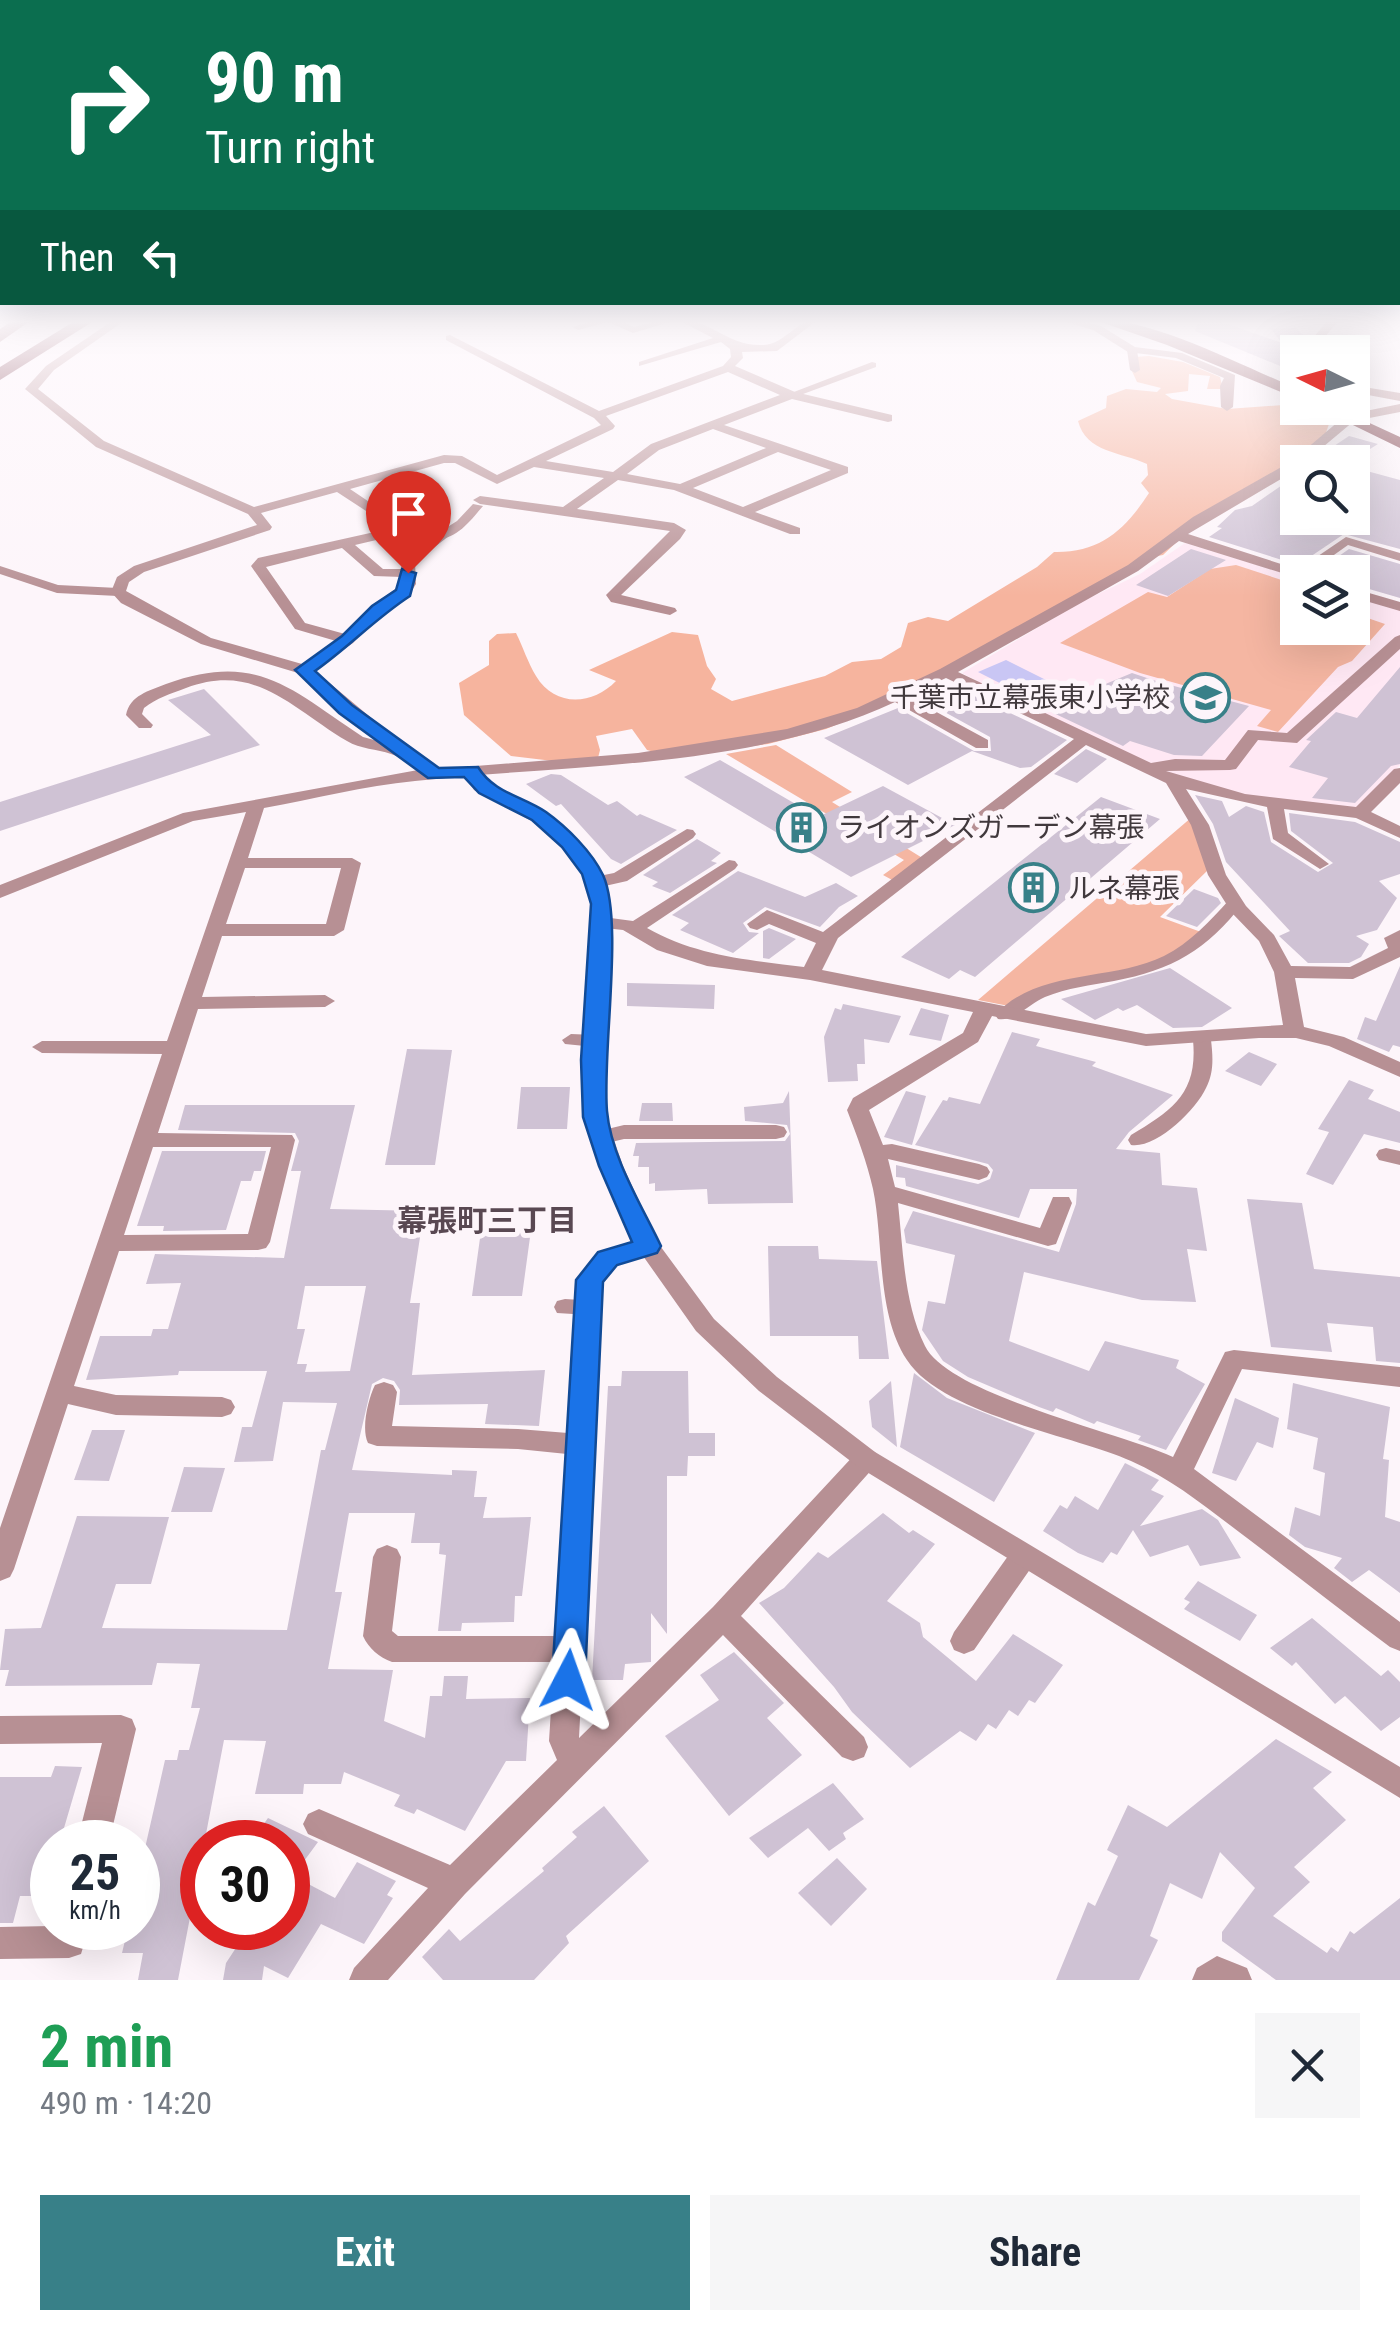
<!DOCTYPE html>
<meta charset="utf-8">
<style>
body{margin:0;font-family:"Roboto Condensed","Noto Sans JP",sans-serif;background:#f6f6f7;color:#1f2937;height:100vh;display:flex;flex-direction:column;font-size:38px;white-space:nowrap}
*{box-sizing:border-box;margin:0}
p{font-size:32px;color:#747a83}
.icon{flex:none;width:55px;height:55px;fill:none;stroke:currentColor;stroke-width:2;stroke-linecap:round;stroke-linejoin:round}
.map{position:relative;height:1980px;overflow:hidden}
.sheet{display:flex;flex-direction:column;background:#fff;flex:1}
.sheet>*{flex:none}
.top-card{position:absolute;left:0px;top:0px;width:1400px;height:305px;box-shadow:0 10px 40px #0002;background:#0b6e4f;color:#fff;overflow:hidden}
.needle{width:65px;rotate:275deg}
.buttons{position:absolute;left:1280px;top:335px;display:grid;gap:20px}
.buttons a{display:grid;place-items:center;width:90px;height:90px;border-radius:0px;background:#fff;box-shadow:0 10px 40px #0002;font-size:50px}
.speed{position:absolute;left:30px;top:1820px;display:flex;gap:20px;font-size:50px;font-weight:700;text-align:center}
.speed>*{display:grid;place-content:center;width:130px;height:130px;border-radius:50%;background:#fff;box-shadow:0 10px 40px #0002;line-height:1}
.speed small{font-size:25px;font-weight:400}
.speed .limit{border:15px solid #d22;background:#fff;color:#111}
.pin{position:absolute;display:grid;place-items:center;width:85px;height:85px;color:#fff;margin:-102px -42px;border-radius:50% 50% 50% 0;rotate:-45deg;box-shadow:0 0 10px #0007}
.pin .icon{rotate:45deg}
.me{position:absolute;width:110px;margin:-55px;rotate:4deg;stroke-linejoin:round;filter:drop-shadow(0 0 8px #0008)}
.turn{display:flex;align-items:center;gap:35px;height:210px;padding:0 40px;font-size:45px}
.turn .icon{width:130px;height:130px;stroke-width:2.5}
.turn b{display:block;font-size:70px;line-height:85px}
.then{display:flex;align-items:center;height:95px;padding:0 40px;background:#0003;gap:20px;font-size:38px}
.round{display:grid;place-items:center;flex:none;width:105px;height:105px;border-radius:0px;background:#f6f6f7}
.summary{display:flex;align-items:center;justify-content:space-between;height:170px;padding:0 40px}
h1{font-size:60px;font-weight:700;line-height:75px;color:#1e9e55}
.action{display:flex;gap:20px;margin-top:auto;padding:20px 40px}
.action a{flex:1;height:115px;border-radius:0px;background:#388088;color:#fff;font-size:40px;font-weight:700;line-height:115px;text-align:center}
.action a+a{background:#f6f6f7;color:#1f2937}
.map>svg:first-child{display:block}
</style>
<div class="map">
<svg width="1400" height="1980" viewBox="0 0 1400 1980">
<rect width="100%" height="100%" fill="#fdf5fa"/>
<path fill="#ffe8f4" d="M1185 543 1297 577 1298 628H1352L1353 595 1400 610V765L1359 809 1249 796 1167 772 1057 722 962 673 1079 603 1140 574Z"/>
<path fill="#f5b6a2" d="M1236 565 1297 585 1298 628H1352L1353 613 1385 624 1352 661 1338 667 1278 732 1257 726 1271 710 1140 673 1060 643 1148 592 1167 597 1210 569Z
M776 745 852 792 832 802 924 859 894 881 883 875 904 860 726 754Z
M1192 817 1208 870 1160 917 1201 932C1151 988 1064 961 1009 1006L978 1000Z"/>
<path fill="#f6b49e" d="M1149 356 1183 362 1220 377 1223 389H1207L1210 376 1189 374 1188 391 1165 394 1172 399 1227 409 1297 404 1298 408 1321 411 1329 424 1321 447 1183 536 1163 555 1142 559 874 709 826 729 768 744 697 754 665 755 647 750 632 729 596 736 600 750 598 758 570 763 511 756 464 715 459 683 489 665V641L497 634 516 633C523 647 528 663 536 676 555 708 593 705 616 681L589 670 672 632 698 635 707 666 716 679 711 689 732 701 825 676 852 662 881 659 901 647 908 623 928 617 948 621 1037 567 1054 552C1100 553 1125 530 1149 493L1141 483 1148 475 1147 464C1122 452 1086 453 1078 421L1106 408 1107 396 1126 389 1157 392 1161 388 1137 382 1130 367 1134 357Z"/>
<path fill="#c9c6f4" d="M1006 660 1064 689 1035 701 978 672Z"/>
<path fill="#cfc2d4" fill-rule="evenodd" d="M1200 319H1213L1282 343 1271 329 1296 328 1307 339 1298 350V358L1285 368 1195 331Z
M1349 436 1378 444 1349 462H1310Z
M1352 467 1400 480V549L1344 534 1298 565 1209 537 1222 528 1217 527 1235 510 1252 506 1298 474V518H1352Z
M1191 549 1226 560 1168 596 1136 585Z
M1349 549 1400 564V598L1352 584V572H1316Z
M1400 667V764L1391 766 1355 803 1312 798 1328 778 1289 767 1311 741 1306 740 1336 712 1357 718Z
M1132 673 1159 682 1249 706 1202 756 1174 755 1130 741 1123 746 1045 709Z
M951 685 1067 740 1031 767 1020 768 972 751 908 785 824 738 898 708 974 751H991L990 737 921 699Z
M204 689 260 745 0 831V802L211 735 168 700Z
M1086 749 1107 759 1077 783 1054 774Z
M720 760 818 817 883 786 955 825 851 877 684 777Z
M551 774 561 775 608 805 617 801 637 816 640 814 677 830 621 864 611 859 561 804 556 806 526 784Z
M1195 795 1222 801 1229 817 1246 806 1264 812 1271 842 1318 872 1333 863 1291 831 1289 813 1355 822 1400 842V874L1379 881 1397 898 1377 930 1356 936 1369 944 1361 957 1349 963H1308L1279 936 1290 931 1226 862 1213 824Z
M1101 797 1160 819 975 977 960 970 949 979 901 957Z
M697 839 721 853 711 861 717 863 670 893 652 886 658 882 643 875Z
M738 871 805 897 836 883 858 896 839 907 820 927 765 907 743 923 749 932 759 933 733 953 680 930 689 923 672 915Z
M1194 889 1218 898 1221 903 1197 927 1166 916Z
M769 928 796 939 769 959 763 958V931Z
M1400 966V1047L1393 1045 1389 1052 1357 1039 1365 1017 1376 1021Z
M1170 968 1232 1008 1202 1027 1173 1028 1137 1005 1123 1011 1118 1008 1095 1020 1061 999Z
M627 983 715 985 714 1009 627 1006Z
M843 1004 901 1016 889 1043 864 1039 865 1064H857L858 1081 828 1082 824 1037 835 1008 841 1010Z
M921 1008 949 1015 941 1041 909 1035Z
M1012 1032 1040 1039 1036 1046 1096 1062 1092 1066 1173 1095 1129 1132 1116 1149 1160 1153 1162 1185 1197 1188 1207 1251 1187 1249 1196 1302 1142 1300 1024 1272 1009 1341 1089 1371 1105 1341 1179 1360 1176 1368 1205 1384 1166 1450 1138 1440 1141 1436 1097 1421 1094 1424 1056 1408 1053 1412 1039 1407 968 1377 943 1361 922 1330 928 1301 945 1304 955 1255 906 1243 904 1230 913 1211 1059 1252 1076 1204 1077 1189H1030L1019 1218 906 1186 905 1178 896 1177V1165L978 1184 990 1179 993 1170 988 1164 915 1145 943 1100 947 1101 949 1097 980 1104Z
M407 1049 452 1050 435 1165H385Z
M1249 1052 1277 1064 1261 1086 1225 1071Z
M1349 1080 1374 1090 1368 1099 1400 1112V1143L1364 1134 1333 1185 1306 1174 1329 1132 1318 1129Z
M521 1087H570L567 1129H517Z
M789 1091 793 1203 708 1204 707 1189 655 1191V1183L649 1184V1167H638L639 1156H633L636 1143 785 1141 790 1134 787 1125 745 1121 744 1107 783 1103Z
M906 1091 926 1096 912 1145 884 1137Z
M642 1103H672L673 1121H639Z
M185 1105H355L330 1209 424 1211 410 1303H420L412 1375 545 1370 539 1426 485 1424 488 1404 399 1405 400 1390 394 1381 383 1378 372 1384 352 1470 452 1475V1470L477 1471 474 1497H487L483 1518 531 1517 522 1596H515L514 1622 462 1623 461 1631H438L446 1555 439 1554 440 1543H411L415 1513H349L335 1592H342L328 1669 393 1670 384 1721 425 1738 430 1696H442L444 1676H468L466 1699 530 1698 526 1761H506L465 1831 417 1809 414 1814 394 1806 400 1795 344 1772 341 1784H304L303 1794H255L266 1741 224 1740 178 1980H138L143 1953H122L128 1928H138V1879L165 1760H177L179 1750H189L200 1708H191L200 1664 157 1663 152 1685 5 1686 9 1670H0L5 1629 41 1628 77 1516 169 1517 151 1584H116L102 1628 287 1630 321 1450H325L337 1403 283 1402 273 1461 234 1462 242 1427H252L267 1371H179L178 1375 86 1380 100 1336H151L153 1329H168L181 1283 146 1284 155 1254 284 1258 301 1171H291L299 1141 295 1133 178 1130ZM305 1286H366L350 1371 305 1372 307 1364H297L305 1329H297Z
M162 1151H266L261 1171H254L251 1181H241L226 1230 163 1231 164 1226H137Z
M1247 1199 1302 1203 1314 1269 1400 1277V1363L1376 1361 1373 1327 1327 1323 1332 1352 1271 1347Z
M531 1230 522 1296H472L481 1231Z
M768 1246H818L819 1259 877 1261 889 1359H859L858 1336H770Z
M622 1371H688L689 1433H715V1456H688L687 1476H667V1634L651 1613V1662L625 1664 623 1680H592L608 1386H621Z
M914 1373 947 1398 1035 1433 994 1502 900 1447Z
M891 1381 897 1447 872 1427 869 1401Z
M1293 1383 1390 1407 1383 1459 1389 1460 1385 1517 1400 1522V1593L1369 1570 1352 1582 1334 1568 1342 1558 1305 1547 1289 1535 1295 1507 1320 1516 1325 1473 1313 1469 1318 1438 1287 1429Z
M1235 1398 1279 1418 1273 1448 1257 1442 1236 1481 1212 1473Z
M92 1430H125L109 1481 74 1480Z
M1125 1463 1159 1480 1151 1490 1164 1496 1140 1526 1202 1509 1218 1520 1241 1558 1200 1566 1188 1545 1150 1557 1133 1530 1117 1555 1111 1552 1103 1563 1078 1553 1043 1531 1060 1505 1067 1509 1075 1496 1098 1510Z
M184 1467 225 1468 212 1512H171Z
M883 1513 909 1533 913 1530 935 1544 887 1601 920 1623 923 1637 976 1681 1013 1634 1063 1665 1035 1703 1029 1700 1018 1716 1009 1710 996 1729 988 1724 976 1741 960 1731 910 1768 852 1712 834 1687 759 1603 784 1588 818 1552 828 1558Z
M1198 1581 1257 1615 1240 1641 1184 1609 1190 1602 1184 1599Z
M1312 1618 1381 1676 1388 1670 1400 1682V1717L1381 1731 1345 1696 1335 1704 1296 1662 1292 1666 1270 1648Z
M734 1652 784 1703 767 1718 802 1755 729 1816 665 1736 719 1700 700 1675Z
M1276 1739 1332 1772 1313 1788 1346 1820 1294 1867 1310 1882 1273 1916 1327 1953 1331 1947 1338 1952 1350 1931 1354 1934 1400 1898V1980H1276L1222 1941V1932L1255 1888 1220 1852 1202 1899 1170 1883 1150 1936 1158 1940 1139 1980H1056L1088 1902 1095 1906 1118 1856 1107 1850 1128 1805 1167 1827Z
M55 1766 82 1767 64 1828 58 1842H52V1864L44 1896H20L13 1923H0V1777H51Z
M833 1783 864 1819 843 1833 846 1839 829 1851 808 1828 768 1858 749 1838Z
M604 1806 649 1861 566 1936 569 1943 534 1980H443L422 1957 449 1929 460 1941 544 1871 542 1868 577 1837 572 1832Z
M268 1818 318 1842 293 1876 335 1898 357 1862 396 1881 387 1895 393 1898 364 1944 321 1924 288 1978 264 1966 262 1980H223L226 1963 249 1928H288V1842H251Z
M837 1858 867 1889 831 1926 798 1893Z"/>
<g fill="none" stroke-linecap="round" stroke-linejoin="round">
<path fill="#b79094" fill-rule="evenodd" d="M599 319H616L634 327 665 319H680L633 333 608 322 578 330 573 327Z
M1132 347 1137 350 1140 370 1135 373 1130 370 1127 350Z
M872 362 876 363V367L795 397 786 395Z
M473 504 483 506C471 520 457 539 438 539V533L457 521Z
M1346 537 1400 553V561L1348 545 1310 572 1298 573 1299 569Z
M0 566 58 585 118 588 124 592 118 596 57 593 0 574Z
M1235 898 1243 903C1207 950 1172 970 1114 981 1091 985 1067 988 1045 997 1030 1003 1015 1022 998 1019L995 1015C1038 968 1111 982 1164 956 1190 943 1210 921 1229 900Z
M571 1034 595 1035 604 1041 595 1047 565 1044 562 1040Z
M1202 1034 1211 1040C1213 1057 1214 1073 1206 1088 1196 1110 1156 1149 1131 1145L1128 1140 1131 1135C1173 1110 1198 1093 1193 1040Z
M1386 1148 1400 1151V1165L1379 1160 1376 1155 1379 1150Z
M565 1299 597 1301 600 1307 597 1313 589 1315 557 1313 554 1307 557 1301Z"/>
<path fill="#b79094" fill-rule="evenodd" d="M115 319H127L54 370 38 389 104 441 254 507 444 455 462 456 497 475 601 425 594 418 446 340V336L450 335 599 411 723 366 731 357 730 349 721 342 639 366V362L713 338 676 319C712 319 727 347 764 345 785 344 797 319 819 319L777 351 742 352 743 358 735 366 795 392 892 415V421L888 422 792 399 724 425 848 467V473L755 512 800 528V534H790L674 490 618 480 577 509 674 523 686 530 680 539 621 595 675 608 677 611 670 615 611 602 606 595 670 531 480 504 473 500 480 496 563 507 604 478 534 467 497 484 455 463H444L350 489 402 524 389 537 355 545 383 569H401L403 558 437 533 449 536 415 562 416 584 409 595 382 612 353 643 314 670 406 747 438 769 638 753 787 729 857 708 940 669 1128 565 1193 517 1292 461 1346 415 1400 404V412L1354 421 1305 462H1298V469L1188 534 1303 571 1298 572V578L1179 541 1138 571 958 672 1151 763 1175 759 1225 760 1248 730 1287 733 1395 637 1400 635V649L1297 743 1258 740 1236 769 1230 770 1166 771 1245 794 1356 807 1394 769 1400 768V783L1371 812 1400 826V838L1356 818 1284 809 1288 833 1329 864 1320 869 1273 839 1267 807 1186 789 1209 825 1226 875 1246 906 1274 935 1291 966 1350 967 1388 948 1384 938 1400 930V957L1353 979 1295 978 1304 1027 1344 1037 1400 1062V1077L1329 1046 1296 1038H1259L1146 1046 992 1016 978 1042 869 1110 883 1145 892 1144 979 1164 987 1167 990 1172 987 1177 979 1180 888 1159 895 1187 1040 1228 1053 1197H1069L1072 1203 1056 1244 1048 1246 898 1203C903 1249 904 1304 925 1346 949 1395 1119 1432 1173 1457L1225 1352 1234 1350 1400 1367V1387L1242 1369 1194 1469 1400 1622V1651L1390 1647C1343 1612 1297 1576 1251 1541 1212 1512 1176 1481 1131 1461 1072 1435 942 1414 907 1360 876 1313 884 1242 873 1189 867 1162 857 1136 847 1110L853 1098 963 1033 973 1012 810 980 707 966 657 950 623 930 596 927 593 923 603 917 633 921 729 860 735 861 738 865 735 869 647 928C696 956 749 960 804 967L816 943 769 924 757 930 750 928 747 924 767 910 823 932 1074 739 946 678 907 696 988 740V748H976L895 702C753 769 569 764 415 781 364 786 314 799 264 808L248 858H352L361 863 344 930 334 936H222L202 997 325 995 335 1001 325 1007 198 1009 158 1133 292 1135 295 1140 270 1242 266 1248 258 1250 119 1251 74 1386 116 1395 222 1397 231 1400 235 1407 231 1414 222 1417 116 1415 68 1404 14 1569 10 1577 0 1581V1528L162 1054 42 1053 32 1047 42 1041H167L246 812 193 821 0 898V885L183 813 418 770C410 765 401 757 391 754 377 749 360 749 347 741 291 708 256 662 186 688 170 694 157 698 144 708L142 714 153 725 151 728H139L126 715C130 695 149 691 166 684 258 651 290 689 363 737L378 741 298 673 201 644 121 603 111 592 117 577 134 566 257 525 248 514 96 447 25 389 46 366ZM728 372 780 395 651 444 613 472 546 461 613 429 615 426 606 416ZM713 429 766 448 680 484 627 474 659 450ZM778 452 831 470 743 507 693 488ZM337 492 386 524 379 531 258 558 251 566 295 629 336 641 302 664 211 638 126 591 129 582 144 572 270 530 272 527 261 513ZM342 548 374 576 402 577V584L372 606 345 634 305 623 266 567ZM1086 745 1166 783 1191 825 1208 875 1232 913 1259 941 1274 972 1283 1025 1146 1034 822 970 838 938ZM245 868H341L326 924H226ZM153 1147H271L248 1234 124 1235Z
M1057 319H1074L1101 326 1135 347 1182 353 1235 375 1233 407 1227 411 1221 407 1220 386 1224 378 1176 358 1128 352 1093 330Z
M1329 319H1340L1312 352H1301Z
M1352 385 1400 393V401L1352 392Z
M1352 588 1400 602V611L1352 597Z
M687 829 693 830 696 834 693 838 627 881 596 888 587 882 589 878 614 873Z
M624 1125H776L784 1127 787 1132 784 1137 776 1139H624L603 1144 595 1142 592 1137 595 1132Z
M648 1238 656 1240 660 1246 656 1252 616 1265 602 1282 579 1738 713 1607 857 1452 866 1449 875 1452 879 1459 875 1466 741 1616 864 1737 868 1747 864 1757 853 1761 842 1757 723 1635 465 1894 388 1980H349L354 1968 428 1888 308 1834 303 1824 308 1814 319 1809 450 1865 557 1760 549 1741 554 1662H392C379 1657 369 1649 363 1636L373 1557 377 1549 387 1545 397 1549 401 1557 392 1631 398 1636H555L567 1454 518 1449 377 1446 368 1443C361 1429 368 1399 375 1385L384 1382 393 1385 397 1392 392 1426 518 1429 568 1433 578 1280 600 1253Z
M1023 1545 1033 1549 1037 1557 1033 1565 974 1650 964 1654 954 1650 950 1641 954 1632 1013 1549Z
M121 1715 132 1719 136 1729 109 1842H77L102 1743 0 1744V1716Z
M52 1926 89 1928 81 1954 69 1958 0 1959V1927Z
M1217 1956 1247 1968 1252 1980H1192L1197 1968Z"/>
<path fill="#b79094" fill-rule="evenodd" d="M471 766 477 767 487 783 551 817 582 847 605 882 613 923 603 1060 606 1117 623 1166 658 1243 714 1319 777 1377 875 1452 1400 1767V1798L857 1466 759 1391 696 1331 636 1246 601 1166 584 1117 583 1060 593 923 587 882 569 854 539 825 474 790 462 771Z"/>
<path fill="#7b3b45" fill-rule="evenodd" d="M1092 319C1151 317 1242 366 1298 389V399L1167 345Z
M1318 408H1337L1400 437V448Z"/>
<path fill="#63192a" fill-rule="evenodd" d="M15 319H33L0 342V329Z
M78 319H97L0 380V367Z"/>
</g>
<linearGradient id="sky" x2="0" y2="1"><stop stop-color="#9bbbed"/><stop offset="0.54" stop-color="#fefafd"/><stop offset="1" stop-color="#fefafd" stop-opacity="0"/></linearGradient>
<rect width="1400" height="596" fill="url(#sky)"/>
<path fill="#1a73e8" stroke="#114b97" stroke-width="2.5" d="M402 569 416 573 410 596C376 618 349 647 315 671L352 705 439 768 478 767C494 793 522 796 546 812 567 827 592 852 603 875 624 921 602 1051 607 1111 611 1157 642 1206 661 1246L657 1253 617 1265 603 1282 585 1680 580 1690 568 1694 557 1690 552 1680 576 1280 598 1252 632 1242 599 1166 583 1117 581 1060 591 904 582 874 562 847 532 820 479 793 464 777 428 778 339 713 295 670 342 636 372 606 396 590Z"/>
<defs>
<symbol id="school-ring" viewBox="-11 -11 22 22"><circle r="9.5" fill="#fdf5fa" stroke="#388088" stroke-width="1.5"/><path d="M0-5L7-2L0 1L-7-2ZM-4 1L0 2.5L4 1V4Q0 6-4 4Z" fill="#388088"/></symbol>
<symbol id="building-ring" viewBox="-11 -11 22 22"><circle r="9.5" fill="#fdf5fa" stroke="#388088" stroke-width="1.5"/><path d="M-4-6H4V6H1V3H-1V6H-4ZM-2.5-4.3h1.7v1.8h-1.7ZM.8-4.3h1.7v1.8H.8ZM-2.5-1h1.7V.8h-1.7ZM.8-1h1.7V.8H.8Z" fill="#388088"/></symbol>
</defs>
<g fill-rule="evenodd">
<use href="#school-ring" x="1178" y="670" width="55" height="55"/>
<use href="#building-ring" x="774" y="800" width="55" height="55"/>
<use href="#building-ring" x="1006" y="860" width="55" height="55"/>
</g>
<g text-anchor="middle" stroke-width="10" stroke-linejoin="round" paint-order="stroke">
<g font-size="28" fill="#41393d" stroke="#fdf5fa" text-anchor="start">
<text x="1170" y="707" text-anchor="end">千葉市立幕張東小学校</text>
<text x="837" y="837">ライオンズガーデン幕張</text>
<text x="1068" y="898">ルネ幕張</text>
</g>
<g font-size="30" font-weight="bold" fill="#594852" stroke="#fdf5fa">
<text x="487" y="1231">幕張町三丁目</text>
</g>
</g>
</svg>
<div class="buttons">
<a><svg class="needle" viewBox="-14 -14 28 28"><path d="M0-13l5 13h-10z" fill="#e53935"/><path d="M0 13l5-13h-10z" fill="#747a83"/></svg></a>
<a><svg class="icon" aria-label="search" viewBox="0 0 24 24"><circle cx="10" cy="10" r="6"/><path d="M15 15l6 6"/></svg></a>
<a><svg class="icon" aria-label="layers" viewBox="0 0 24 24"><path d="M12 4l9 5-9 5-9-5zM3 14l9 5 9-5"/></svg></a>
</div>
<div class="speed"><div>25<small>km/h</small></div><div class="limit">30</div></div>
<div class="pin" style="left:408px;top:573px;background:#d93025"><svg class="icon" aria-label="arrive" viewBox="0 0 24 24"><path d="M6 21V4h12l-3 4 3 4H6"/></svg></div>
<svg class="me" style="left:568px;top:1680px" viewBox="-20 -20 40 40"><path d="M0-17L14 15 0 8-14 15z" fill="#1a73e8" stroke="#fff" stroke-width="4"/></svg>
<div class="top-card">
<div class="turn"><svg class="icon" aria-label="right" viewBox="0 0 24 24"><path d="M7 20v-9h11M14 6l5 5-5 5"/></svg><div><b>90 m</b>Turn right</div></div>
<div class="then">Then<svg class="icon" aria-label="left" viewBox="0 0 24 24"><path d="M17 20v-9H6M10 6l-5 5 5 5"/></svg></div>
</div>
</div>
<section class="sheet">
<div class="summary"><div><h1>2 min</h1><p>490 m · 14:20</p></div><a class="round"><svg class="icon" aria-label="close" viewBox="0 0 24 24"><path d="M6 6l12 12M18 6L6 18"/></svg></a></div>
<div class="action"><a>Exit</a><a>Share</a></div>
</section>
